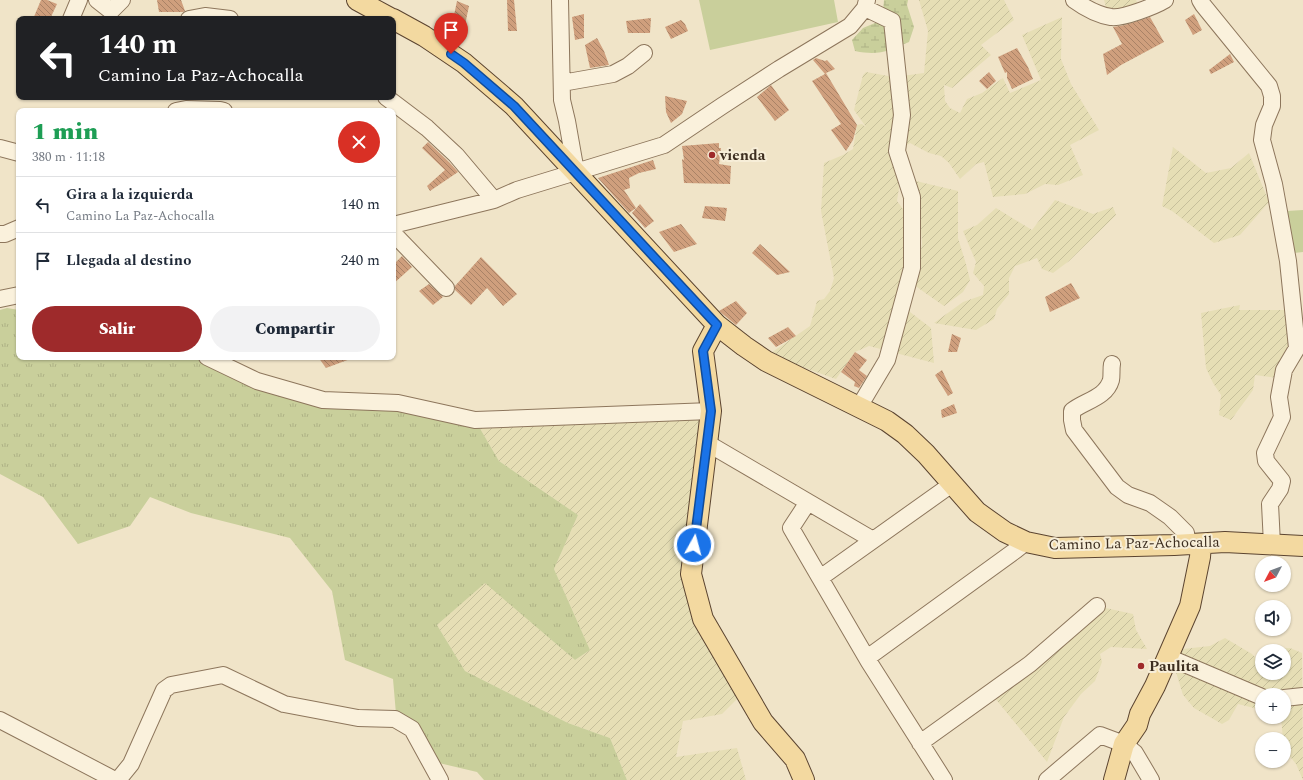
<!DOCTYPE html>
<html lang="es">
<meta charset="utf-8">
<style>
body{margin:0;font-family:Spectral,serif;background:#f2f2f3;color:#1f2937;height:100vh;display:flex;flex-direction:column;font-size:15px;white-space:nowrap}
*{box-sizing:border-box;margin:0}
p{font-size:13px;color:#747a83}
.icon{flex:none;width:22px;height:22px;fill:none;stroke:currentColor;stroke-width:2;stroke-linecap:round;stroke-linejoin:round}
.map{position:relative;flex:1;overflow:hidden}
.drawer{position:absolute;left:16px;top:108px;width:380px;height:252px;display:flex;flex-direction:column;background:#fff;border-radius:8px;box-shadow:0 1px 3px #0004}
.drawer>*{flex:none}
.guide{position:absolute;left:16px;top:16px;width:380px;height:84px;border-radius:8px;box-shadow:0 1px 3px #0004;background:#202124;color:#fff;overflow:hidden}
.needle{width:26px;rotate:229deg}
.tools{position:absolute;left:1255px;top:556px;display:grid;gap:8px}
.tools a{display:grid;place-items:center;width:36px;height:36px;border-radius:50%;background:#fff;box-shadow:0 1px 3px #0004;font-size:20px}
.pin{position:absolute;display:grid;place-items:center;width:34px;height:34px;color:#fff;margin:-41px -17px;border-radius:50% 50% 50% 0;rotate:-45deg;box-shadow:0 0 4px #0007}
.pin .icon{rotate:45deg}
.me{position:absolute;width:44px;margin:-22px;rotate:7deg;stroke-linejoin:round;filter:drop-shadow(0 0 3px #0008)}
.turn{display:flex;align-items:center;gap:14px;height:84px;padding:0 16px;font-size:18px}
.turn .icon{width:52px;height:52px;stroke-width:2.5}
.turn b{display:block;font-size:28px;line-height:34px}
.round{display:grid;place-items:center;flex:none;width:42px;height:42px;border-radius:21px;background:#f2f2f3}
.headline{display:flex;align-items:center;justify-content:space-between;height:68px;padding:0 16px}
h1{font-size:24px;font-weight:800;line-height:30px;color:#1e9e55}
.primary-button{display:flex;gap:8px;margin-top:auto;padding:8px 16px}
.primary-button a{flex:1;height:46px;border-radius:24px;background:#9e2a2b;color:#fff;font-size:16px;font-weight:800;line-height:46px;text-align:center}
.primary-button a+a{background:#f2f2f3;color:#1f2937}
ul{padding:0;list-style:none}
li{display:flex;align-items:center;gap:12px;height:56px;padding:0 16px;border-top:1px solid #e0e1e3}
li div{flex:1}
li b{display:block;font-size:15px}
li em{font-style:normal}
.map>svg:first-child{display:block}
</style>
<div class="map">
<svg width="1303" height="780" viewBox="0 0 1303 780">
<defs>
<pattern id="farmland-furrows" width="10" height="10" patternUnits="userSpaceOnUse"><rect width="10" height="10" fill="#e6deb5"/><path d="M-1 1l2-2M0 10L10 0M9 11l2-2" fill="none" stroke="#c6bf9b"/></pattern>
<pattern id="grass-tufts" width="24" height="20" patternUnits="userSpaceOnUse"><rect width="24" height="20" fill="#c9cf9b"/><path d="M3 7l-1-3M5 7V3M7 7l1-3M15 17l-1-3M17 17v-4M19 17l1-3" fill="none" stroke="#aeb285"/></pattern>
<pattern id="wetland-marsh" width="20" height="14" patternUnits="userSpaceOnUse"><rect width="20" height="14" fill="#c9cf9b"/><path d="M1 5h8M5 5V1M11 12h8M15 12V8" fill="none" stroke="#aeb285"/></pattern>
<pattern id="building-back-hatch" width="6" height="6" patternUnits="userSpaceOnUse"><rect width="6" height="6" fill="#cf9f7d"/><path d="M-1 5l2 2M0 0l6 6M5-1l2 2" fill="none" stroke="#a98266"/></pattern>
</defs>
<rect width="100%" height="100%" fill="#f0e4c8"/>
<path fill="url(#farmland-furrows)" d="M919 0H1004L1014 20 981 45 991 55 952 88 944 85 945 101 950 108 960 113 967 99 982 93 1003 78 1010 93 1041 80 1022 35 1062 17 1061 59 1071 84 1099 130 1070 145 1083 175 1058 185 1045 184 1025 194 993 197 984 162 976 164 960 179 949 163 941 156 929 153 910 143 907 145 898 175 899 188 897 201 916 226 905 293 910 312 931 328 934 363 869 346 855 352 836 379 768 355 810 326 817 301 824 299 830 291 834 278 821 211 824 163 843 155 853 149 857 125 862 124 866 127 854 110 863 75 866 72 894 77 924 73 928 31Z
M1104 0H1136L1138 5 1109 18Z
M1173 147 1206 173 1231 168 1249 153 1269 202 1240 235 1214 243 1172 211 1162 206Z
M903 178 958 191V238L966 264 970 280 963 292 944 306 914 285 922 244 921 230 915 221Z
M1055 200 1093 214 1113 207 1116 215 1069 261 1053 273 1042 269 1037 258 1015 266 1009 278V294L997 309 994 319 976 330 934 323 963 302 983 295 984 286 973 273 976 262 963 231 977 225 996 208 1032 230Z
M1240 305 1239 310H1289L1291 351 1278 378 1255 375 1253 390 1231 420 1219 415 1221 395 1213 383 1206 368 1201 313Z
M711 411 691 574 745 692 735 701 722 714 683 721 676 757 737 748 746 780H627L610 738 568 723 465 671 437 625 485 582 575 660 590 650 554 569 578 515 499 461 475 420Z
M1101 607 1133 614 1136 630 1147 649 1111 647 1100 654 1102 662 1095 681 1081 694 1064 717 1047 762 994 697Z
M1225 638 1252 654 1261 663 1262 673H1284V651H1275L1276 649 1290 648 1302 653 1303 780 1296 764 1288 754 1284 743V739H1283L1281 717H1284V695H1262V710L1238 704 1229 720 1222 724 1194 708 1183 695 1175 669 1183 649 1210 646Z"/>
<path fill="url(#grass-tufts)" d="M7 308 19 310V357H207L257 381 475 420 499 461 578 515 554 569 590 650 575 660 485 583 437 625 465 671 568 723 610 738 627 780H484L477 772 439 763 396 714 393 679 345 660 332 591 290 538 191 513 150 497 130 526 78 544 43 497 0 474V310Z"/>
<path fill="url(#wetland-marsh)" d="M884 0H908L907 5 914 27 909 42C888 51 879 56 855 51L852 40 863 28 875 23 883 12Z"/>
<path fill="#c9cf9b" d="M699 0H834L838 22 710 50Z
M1303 210V252L1294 253 1287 211Z"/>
<path fill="url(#building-back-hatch)" d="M41 0H47L57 4 50 19H33Z
M157 0H181L185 11 183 12H159Z
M507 0H514L517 31H508Z
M457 1 469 6 462 39 450 34Z
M584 14V38L575 40 572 17Z
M1194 14 1202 30 1193 35 1185 20Z
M1150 17 1164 42 1121 65 1107 75 1103 54 1122 44 1113 27 1125 25Z
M651 18 650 33H628L626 21Z
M681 20 685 24 688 31 671 39 665 27Z
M597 38 604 51 609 65 590 68 585 45Z
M1017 48 1028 67 1033 79 1012 89 1007 78V72L1005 73 998 57Z
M1230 54 1234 62 1211 74 1209 70Z
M816 58 825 61 827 60 835 69 826 73 857 125 853 140 846 151 831 130 841 124 812 81 825 74 813 60Z
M989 72 996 81 987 89 979 81Z
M771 85 789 110 775 121 757 97Z
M665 96 687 101 682 114 671 123 666 112Z
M428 142 449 162 458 172 430 191 427 186 445 170 422 148Z
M719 143V148H721L719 164 731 166 730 184 684 183 682 159 684 160 682 146Z
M653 160 656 169 639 173 629 178 630 188 624 190 636 208 629 213 598 178Z
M640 204 654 221 645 228 632 213Z
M705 206 727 208 725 221 702 218Z
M681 224 697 244 674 252 659 232Z
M760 244 790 272 777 275 752 253Z
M402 256 412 267 393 284V265Z
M481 257 517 294 503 306 487 288 471 305 455 290V286Z
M1071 283 1080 298 1050 312 1045 297Z
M429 284 443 297 433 305 419 291Z
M736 301 747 313 736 325 719 311Z
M788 327 796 336 776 347 768 338Z
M952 334 961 338 957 352H948Z
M855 352 867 360 859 370 867 376 859 388 854 386 855 382 841 372Z
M318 357H353V358L326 368Z
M942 370 953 393 948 396 935 375Z
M954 404 957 413 942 418 941 410Z"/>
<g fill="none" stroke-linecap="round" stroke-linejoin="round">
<defs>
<path id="minor" d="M97 0 111 11 122 0
M560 0 562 100 567 121 576 172
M1074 0C1085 8 1098 15 1111 17 1122 19 1155 6 1165 0
M1200 0 1203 5 1269 86 1272 96V106L1264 125 1262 140 1274 184 1288 261 1297 348 1284 370 1279 397 1282 417 1265 453 1266 461 1282 481 1280 489 1270 504 1272 544
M71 19 79 0
M189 19 205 16 230 19
M562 83 613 74 628 66 644 53
M386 97 427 128 456 155 494 200
M176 111 186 109 220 110 224 111
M0 148 19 153
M393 225 494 200 517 190 664 145 722 106 779 69 850 26 865 8 867 0
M393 233 446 288
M0 234H5L19 228
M0 299 19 295
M207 357 257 381 323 400 398 403 475 420 711 411
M1112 364C1111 369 1112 375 1111 380 1106 398 1084 401 1072 411V420L1074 430 1117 487 1128 495 1150 503 1170 517 1186 533 1188 545
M859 407 887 360 912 268V197L897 151 902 115 892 21 865 8
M707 443 873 540
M808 502 791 528 820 578
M1168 657 1262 697
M867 658 1016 550 1026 542
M1284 698 1303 696
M0 720 115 780
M920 743 1030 664 1097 606
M118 780 131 764 164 690 171 685 223 675 284 704 358 718 395 719 412 729 440 780
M944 780 869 662 820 578 952 484
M1047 780 1100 735 1124 744 1135 753 1151 780"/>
<path id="major" d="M357 0 392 19
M393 19 424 36 464 63 514 106 717 325 744 346 766 361 887 421 905 434 926 454 977 512 1005 532 1026 542 1055 548 1174 545 1225 542 1303 546
M717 325 703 351 711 411 691 574 703 619 763 722 795 759 804 780
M1114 780 1124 744 1137 725 1140 714 1155 686 1190 606 1200 557 1201 544"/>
</defs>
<use href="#minor" stroke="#8d765c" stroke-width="18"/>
<use href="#major" stroke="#5b4430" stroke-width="22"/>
<use href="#minor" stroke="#faf1dc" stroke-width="16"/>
<use href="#major" stroke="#f3d9a0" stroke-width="20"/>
</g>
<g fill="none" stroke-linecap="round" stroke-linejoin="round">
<defs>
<path id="route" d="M451 54 464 63 514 106 717 325 703 351 711 411 694 545"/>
</defs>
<use href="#route" stroke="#114b97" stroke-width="10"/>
<use href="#route" stroke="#1a73e8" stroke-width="7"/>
</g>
<g fill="#9e2a2b" stroke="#f7eed8" stroke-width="1.5">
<circle cx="712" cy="155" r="4"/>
<circle cx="1141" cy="666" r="4"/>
</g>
<g text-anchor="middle" stroke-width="4" stroke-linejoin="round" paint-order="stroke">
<g font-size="15" font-weight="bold" fill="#3d2e20" stroke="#f7eed8" text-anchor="start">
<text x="720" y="160">vienda</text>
<text x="1149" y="671">Paulita</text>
</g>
<g font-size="15" fill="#3d2e20" stroke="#f7eed8">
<text transform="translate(1134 543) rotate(-1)" y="5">Camino La Paz-Achocalla</text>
</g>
</g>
</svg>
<div class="tools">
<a><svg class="needle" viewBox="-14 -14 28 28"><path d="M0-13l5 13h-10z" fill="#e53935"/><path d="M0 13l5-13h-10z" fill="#747a83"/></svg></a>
<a><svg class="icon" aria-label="sound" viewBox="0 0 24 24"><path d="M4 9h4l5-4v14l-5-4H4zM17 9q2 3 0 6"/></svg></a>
<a><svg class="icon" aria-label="layers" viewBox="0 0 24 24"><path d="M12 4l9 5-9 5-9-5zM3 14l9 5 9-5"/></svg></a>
<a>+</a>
<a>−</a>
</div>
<div class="pin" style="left:451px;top:54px;background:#d93025"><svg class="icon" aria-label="arrive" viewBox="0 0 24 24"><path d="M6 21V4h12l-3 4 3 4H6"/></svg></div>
<svg class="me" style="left:694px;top:545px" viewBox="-20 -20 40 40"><circle r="17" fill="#1a73e8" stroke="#fff" stroke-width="3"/><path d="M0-11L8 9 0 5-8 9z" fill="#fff"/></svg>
<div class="guide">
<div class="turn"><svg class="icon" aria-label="left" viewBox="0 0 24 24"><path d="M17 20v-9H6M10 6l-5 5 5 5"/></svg><div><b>140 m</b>Camino La Paz-Achocalla</div></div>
</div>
<section class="drawer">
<div class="headline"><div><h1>1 min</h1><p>380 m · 11:18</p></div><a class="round" style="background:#d93025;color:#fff"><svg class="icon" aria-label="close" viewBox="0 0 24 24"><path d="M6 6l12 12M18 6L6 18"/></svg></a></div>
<ul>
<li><svg class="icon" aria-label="left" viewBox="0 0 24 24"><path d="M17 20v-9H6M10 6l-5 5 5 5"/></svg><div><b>Gira a la izquierda</b><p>Camino La Paz-Achocalla</p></div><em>140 m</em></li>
<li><svg class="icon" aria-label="arrive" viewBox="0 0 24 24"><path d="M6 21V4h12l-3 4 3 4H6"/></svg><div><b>Llegada al destino</b></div><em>240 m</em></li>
</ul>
<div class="primary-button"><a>Salir</a><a>Compartir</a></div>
</section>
</div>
